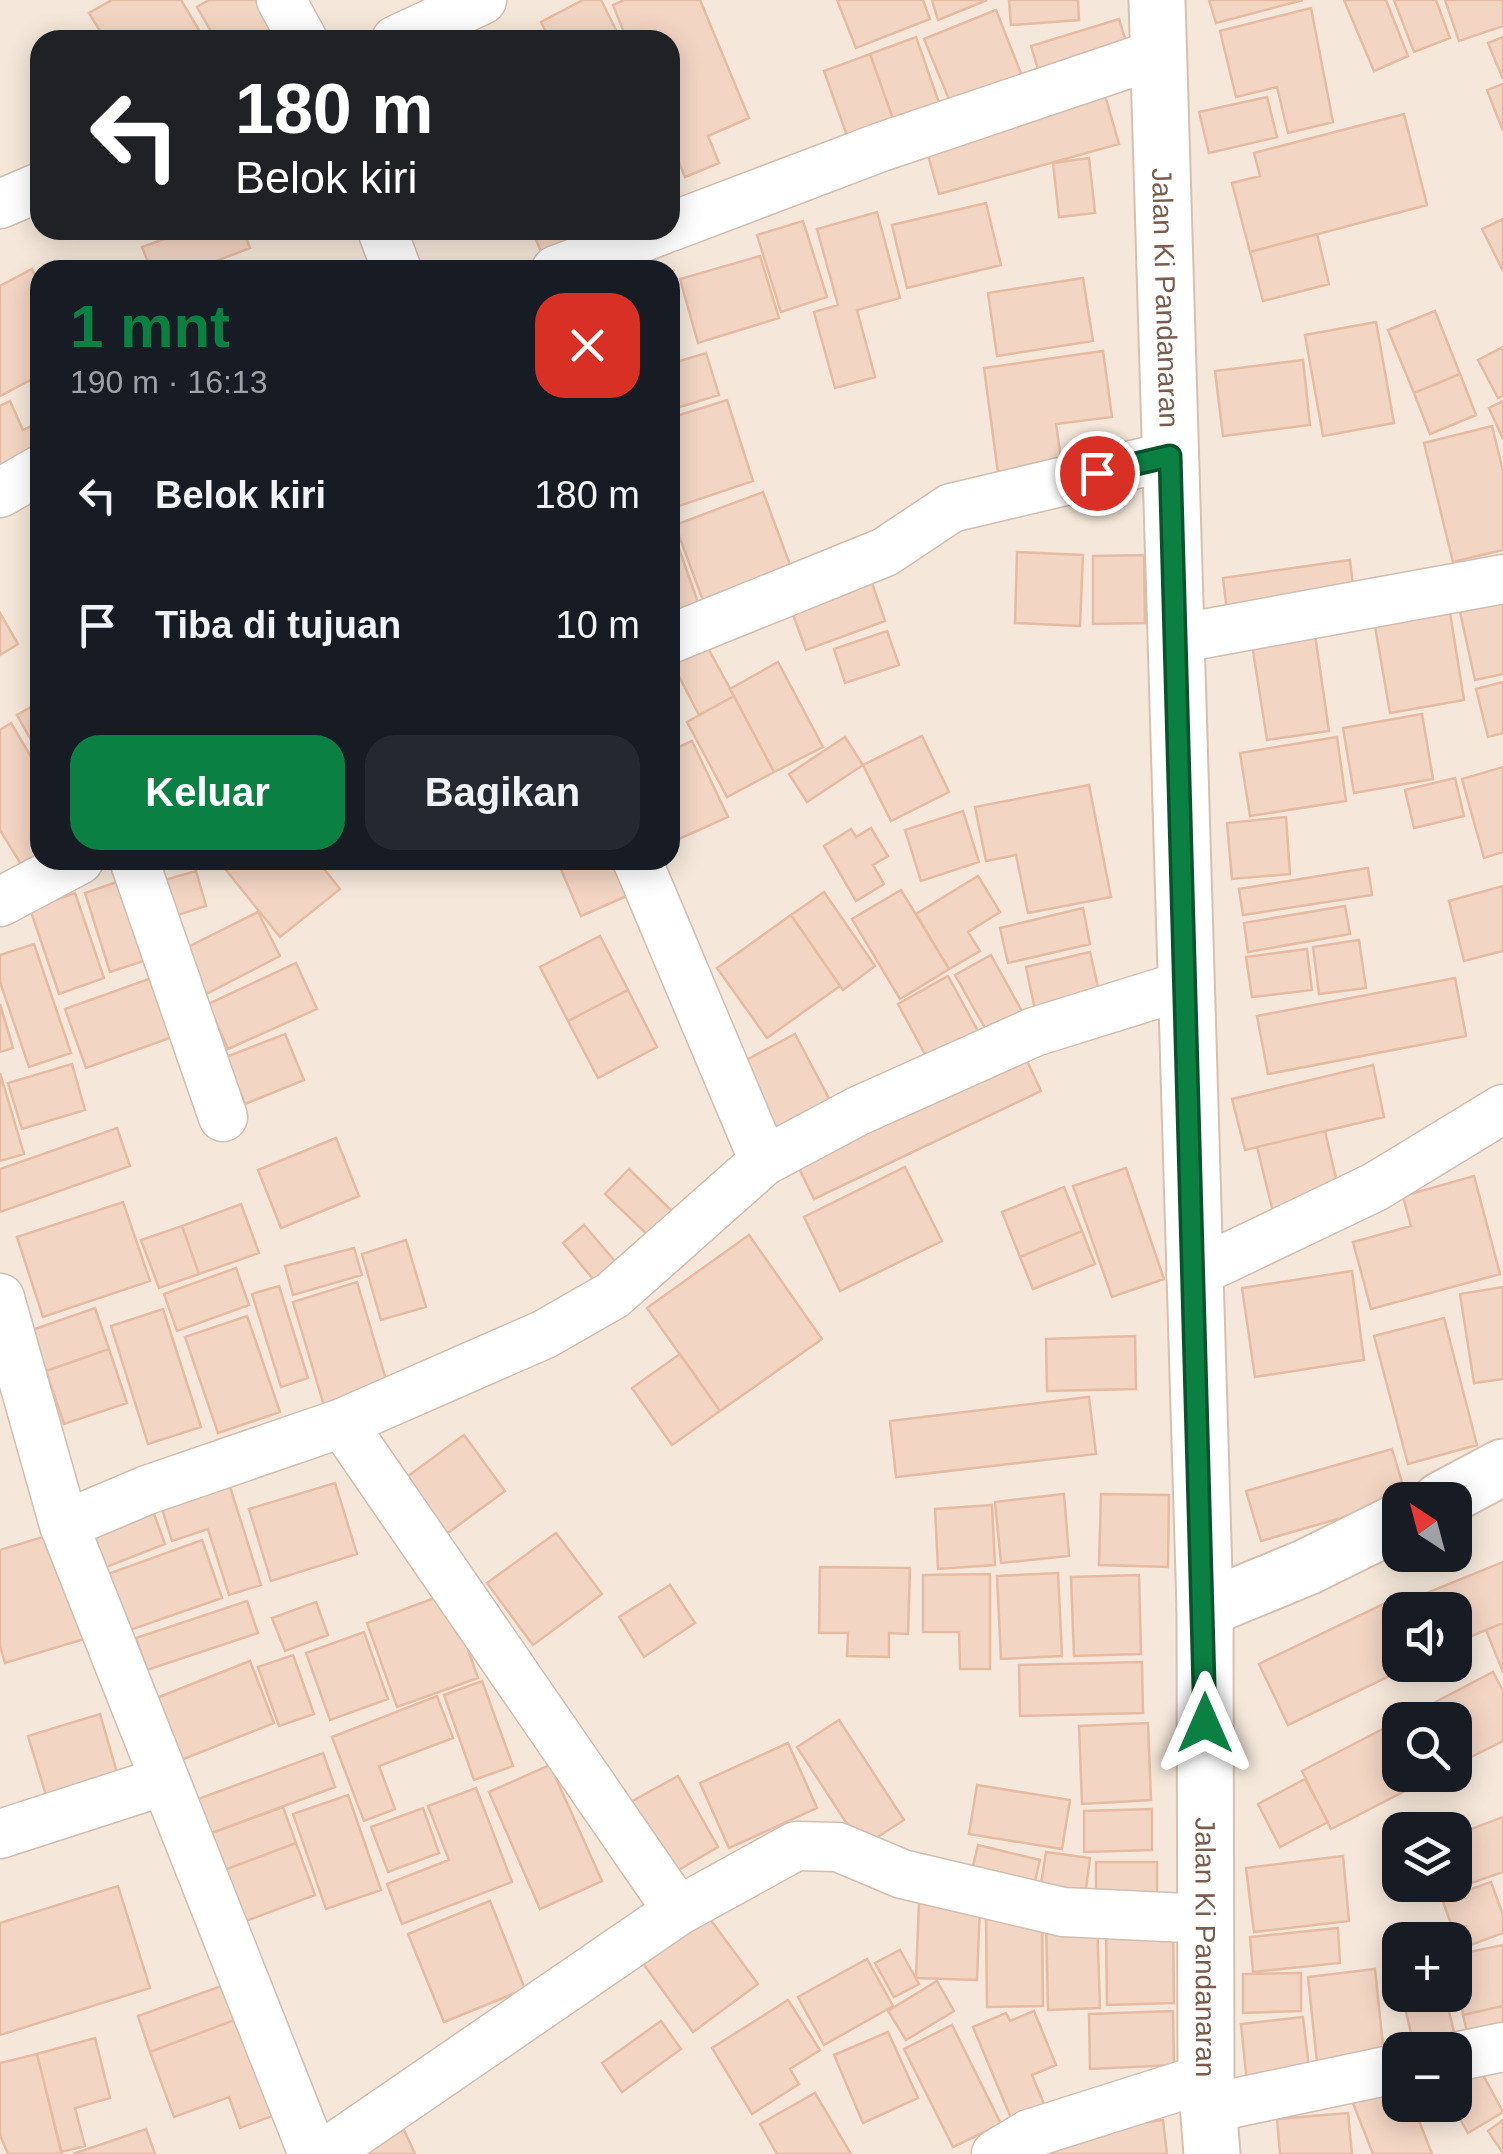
<!DOCTYPE html>
<html lang="id">
<meta charset="utf-8">
<style>
body{margin:0;font-family:Helvetica,sans-serif;background:#242831;color:#f1f3f6;height:100vh;display:flex;flex-direction:column;font-size:38px;white-space:nowrap}
*{box-sizing:border-box;margin:0}
p{font-size:32px;color:#9ea1a6}
.icon{flex:none;width:55px;height:55px;fill:none;stroke:currentColor;stroke-width:2;stroke-linecap:round;stroke-linejoin:round}
.map{position:relative;flex:1;overflow:hidden}
.drawer{position:absolute;left:30px;top:260px;width:650px;height:610px;display:flex;flex-direction:column;background:#171b24;border-radius:30px;box-shadow:0 5px 25px #0003}
.drawer>*{flex:none}
.banner{position:absolute;left:30px;top:30px;width:650px;height:210px;border-radius:30px;box-shadow:0 5px 25px #0003;background:#202124;color:#fff;overflow:hidden}
.needle{width:65px;rotate:324deg}
.buttons{position:absolute;left:1382px;top:1482px;display:grid;gap:20px}
.buttons a{display:grid;place-items:center;width:90px;height:90px;border-radius:20px;background:#171b24;box-shadow:0 5px 25px #0003;font-size:50px}
.pin{position:absolute;display:grid;place-items:center;width:85px;height:85px;color:#fff;margin:-42px;border:5px solid #fff;border-radius:50%;box-shadow:0 2px 10px #0007}
.me{position:absolute;width:110px;margin:-55px;rotate:0deg;stroke-linejoin:round;filter:drop-shadow(0 0 8px #0008)}
.turn{display:flex;align-items:center;gap:35px;height:210px;padding:0 40px;font-size:45px}
.turn .icon{width:130px;height:130px;stroke-width:2.5}
.turn b{display:block;font-size:70px;line-height:85px}
.round{display:grid;place-items:center;flex:none;width:105px;height:105px;border-radius:30px;background:#242831}
.overview{display:flex;align-items:center;justify-content:space-between;height:170px;padding:0 40px}
h1{font-size:60px;font-weight:700;line-height:75px;color:#0b8043}
.cta{display:flex;gap:20px;margin-top:auto;padding:20px 40px}
.cta a{flex:1;height:115px;border-radius:30px;background:#0b8043;color:#fff;font-size:40px;font-weight:700;line-height:115px;text-align:center}
.cta a+a{background:#242831;color:#f1f3f6}
ul{padding:0;list-style:none}
li{display:flex;align-items:center;gap:30px;height:130px;padding:0 40px}
li div{flex:1}
li b{display:block;font-size:38px}
li em{font-style:normal}
.map>svg:first-child{display:block}
</style>
<div class="map">
<svg width="1503" height="2154" viewBox="0 0 1503 2154">
<rect width="100%" height="100%" fill="#fdf6ec"/>
<path fill="#f5e8da" fill-rule="evenodd" d="M0 0H1503V2154H0ZM40 40H670V230H40ZM40 270H670V860H40ZM1400 1500H1455V1555H1400ZM1400 1610H1455V1665H1400ZM1400 1720H1455V1775H1400ZM1400 1830H1455V1885H1400ZM1400 1940H1455V1995H1400ZM1400 2050H1455V2105H1400Z"/>
<path fill="#f3d5c3" stroke="#e6bba3" stroke-width="2.5" d="M112 0H181L205 40H86L100 31 89 13Z
M209 0H261L280 34 268 40H216L197 7Z
M583 0H601L621 40H550L541 22Z
M624 0H700L749 118 708 136 719 163 685 177 674 150 670 152V40H627L613 5Z
M837 0H923L930 19 856 48Z
M932 0H987L938 20Z
M1009 0H1078L1079 20 1011 25Z
M1209 0H1303L1216 23Z
M1344 0H1386L1408 56 1374 71Z
M1394 0H1436L1450 38 1414 52Z
M1445 0H1503V26L1459 41Z
M1311 8 1333 122 1288 133 1277 87 1236 97 1220 31Z
M996 10 1024 81 953 109 924 39Z
M1119 19 1131 58 1043 85 1031 46Z
M916 37 944 117 898 133 870 54Z
M1503 37V79L1488 43Z
M870 54 898 133 852 150 824 71Z
M1503 84V131L1487 90Z
M1104 92 1119 144 939 194 924 141Z
M1267 97 1277 137 1209 153 1199 112Z
M1404 114 1427 205 1250 252 1232 183 1260 176 1254 153Z
M1089 158 1095 213 1059 217 1053 163Z
M986 203 1001 265 907 288 892 225Z
M877 212 900 298 857 310 875 377 835 388 814 312 838 305 817 229Z
M1503 219V271L1482 229Z
M803 221 827 297 781 312 757 235Z
M167 230H243L250 248 193 270H151L142 247 170 237Z
M532 230H614L544 259Z
M1317 234 1329 284 1263 301 1250 252Z
M760 256 779 318 698 343 680 279Z
M32 269 40 286V375L0 396V286Z
M1083 278 1093 341 997 356 988 293Z
M1435 311 1460 374 1414 393 1388 330Z
M1376 322 1394 423 1323 436 1305 335Z
M1503 347V396L1498 398 1478 360Z
M1103 351 1112 417 1056 424 1064 479 1000 488 984 368Z
M706 353 719 395 670 410V364Z
M1303 360 1310 425 1223 436 1215 371Z
M1460 374 1476 415 1430 434 1414 393Z
M727 400 753 481 679 506 670 477V418Z
M10 401 23 430 40 422V463L0 466V406Z
M1503 401V439L1489 408Z
M1492 426 1503 471V550L1453 562 1424 443Z
M763 492 796 581 708 614 675 525Z
M672 529 705 622 670 614Z
M1017 552 1083 555 1080 626 1015 623Z
M1144 555 1145 623 1093 624V556Z
M1350 560 1355 603 1228 620 1223 578Z
M872 583 885 621 806 650 792 612Z
M1503 602V674L1475 680 1460 612Z
M0 613 18 644 0 655Z
M1450 613 1464 700 1390 713 1375 626Z
M1314 628 1329 731 1267 740 1251 638Z
M887 631 899 665 845 683 834 649Z
M703 639 734 696 699 715 670 659Z
M778 662 823 747 774 772 730 689Z
M1503 682V733L1488 737 1476 689Z
M734 696 774 772 727 797 687 722Z
M40 702V756L17 715Z
M1422 714 1433 779 1354 793 1343 728Z
M11 723 40 772V860L27 874 0 830V730Z
M922 736 949 792 891 821 863 765Z
M845 737 863 765 807 802 789 774Z
M1337 737 1346 801 1250 816 1240 753Z
M692 741 728 817 670 843V751Z
M1503 767V852L1484 858 1462 779Z
M1455 778 1464 816 1414 828 1405 790Z
M1089 785 1111 897 1028 913 1016 855 986 861 975 807Z
M963 811 979 862 921 881 905 830Z
M1286 817 1290 874 1232 879 1227 823Z
M871 828 888 856 873 865 884 884 856 901 824 846 851 829 856 837Z
M218 860H317L340 889 280 937Z
M557 860H624L638 891 581 916Z
M1368 868 1372 895 1243 915 1239 889Z
M196 871 206 906 165 919 154 883Z
M978 876 1000 912 968 932 980 951 949 969 916 914Z
M131 877 156 957 110 972 85 893Z
M1503 886V951L1464 961 1449 901Z
M901 890 949 969 900 999 852 919Z
M824 892 875 966 843 990 791 915Z
M75 893 104 978 59 994 30 909Z
M1345 906 1350 934 1248 952 1244 923Z
M1083 908 1090 944 1008 963 1000 928Z
M258 912 280 956 206 994 184 949Z
M791 915 840 986 767 1038 717 968Z
M600 936 628 990 568 1021 540 967Z
M1359 940 1366 988 1319 994 1313 947Z
M34 944 71 1053 29 1067 0 982V955Z
M1307 949 1312 990 1252 997 1246 957Z
M1090 952 1100 996 1035 1010 1026 967Z
M991 955 1024 1015 989 1035 955 975Z
M296 963 317 1009 228 1049 208 1004Z
M157 976 178 1035 86 1068 65 1009Z
M948 976 985 1044 934 1071 898 1004Z
M1455 978 1466 1036 1268 1074 1257 1016Z
M628 990 657 1047 598 1078 568 1021Z
M0 1004 13 1048 0 1052Z
M285 1034 304 1080 245 1104 226 1057Z
M795 1034 833 1106 773 1137 735 1066Z
M1021 1048 1041 1091 814 1199 793 1156Z
M72 1064 85 1110 22 1129 8 1083Z
M1373 1065 1384 1117 1245 1150 1232 1099Z
M0 1073 24 1154 0 1161Z
M117 1128 130 1166 0 1212V1169Z
M1325 1131 1341 1200 1274 1216 1257 1147Z
M336 1138 359 1196 281 1228 258 1170Z
M905 1167 942 1241 840 1291 804 1217Z
M1126 1168 1164 1279 1112 1297 1073 1186Z
M629 1169 678 1217 654 1241 605 1194Z
M1474 1176 1500 1274 1371 1309 1353 1242 1411 1226 1403 1196Z
M1064 1187 1082 1231 1020 1257 1002 1212Z
M123 1202 150 1281 43 1317 17 1237Z
M241 1204 259 1253 199 1274 182 1226Z
M584 1225 620 1267 598 1285 563 1243Z
M182 1226 199 1274 159 1288 141 1240Z
M1082 1231 1095 1264 1033 1289 1020 1257Z
M749 1235 822 1339 720 1411 647 1308Z
M406 1240 426 1307 381 1320 362 1254Z
M354 1248 362 1275 293 1295 285 1266Z
M236 1268 249 1305 177 1331 164 1294Z
M1352 1271 1364 1360 1255 1377 1242 1288Z
M357 1282 389 1390 325 1409 293 1302Z
M279 1286 308 1378 281 1387 252 1294Z
M1503 1287V1379L1474 1383 1460 1294Z
M95 1308 109 1349 46 1371 32 1330Z
M163 1309 201 1427 148 1444 111 1326Z
M247 1316 280 1412 218 1433 185 1337Z
M1444 1318 1477 1445 1408 1464 1374 1336Z
M1135 1336 1136 1389 1047 1391 1046 1339Z
M109 1349 127 1403 64 1424 46 1371Z
M680 1354 720 1411 672 1445 632 1388Z
M1089 1397 1096 1454 896 1477 890 1421Z
M464 1435 505 1491 441 1538 400 1482Z
M1392 1449 1407 1499 1261 1541 1246 1491Z
M225 1471 261 1585 229 1595 208 1529 172 1541 157 1493Z
M335 1483 357 1554 271 1581 249 1509Z
M1064 1494 1069 1556 1001 1563 995 1502Z
M1101 1494 1169 1495 1168 1567 1099 1565Z
M150 1503 165 1544 91 1573 75 1531Z
M992 1505 995 1565 938 1569 935 1509Z
M59 1532 91 1637 5 1663 0 1646V1550Z
M556 1533 602 1594 533 1645 487 1583Z
M202 1540 222 1598 127 1631 108 1574Z
M1503 1562V1623L1455 1643V1610H1423L1417 1597Z
M820 1567 910 1568 908 1634 889 1633V1657L847 1656 848 1633H819Z
M1058 1573 1062 1656 1001 1659 997 1576Z
M990 1574V1669H960L959 1632H923V1575Z
M1139 1575 1141 1654 1074 1656 1071 1577Z
M670 1585 695 1623 644 1657 619 1617Z
M448 1593 478 1678 397 1707 367 1623Z
M1398 1597 1404 1610H1400V1665H1412L1288 1725 1259 1664Z
M247 1601 258 1633 147 1670 136 1638Z
M316 1602 328 1635 285 1651 272 1618Z
M1503 1623V1672L1486 1630Z
M364 1632 388 1699 330 1720 306 1653Z
M293 1655 314 1714 279 1726 258 1667Z
M250 1661 274 1723 179 1761 154 1699Z
M1142 1662 1143 1713 1020 1716 1019 1665Z
M1493 1672 1503 1691V1741L1455 1765V1720H1401Z
M482 1681 513 1766 474 1780 444 1695Z
M437 1696 453 1738 379 1766 395 1809 364 1821 332 1737Z
M100 1714 120 1783 49 1805 28 1736Z
M839 1720 904 1820 862 1847 797 1747Z
M1400 1720V1775H1436L1331 1829 1302 1771Z
M1148 1723 1151 1800 1082 1804 1079 1726Z
M788 1743 817 1808 729 1848 700 1783Z
M323 1753 335 1787 206 1835 193 1801Z
M550 1765 602 1881 540 1909 489 1792Z
M678 1776 718 1847 668 1876 627 1804Z
M1305 1779 1328 1822 1280 1847 1258 1804Z
M977 1785 1070 1800 1062 1849 969 1834Z
M476 1788 512 1882 402 1924 387 1884 449 1860 428 1806Z
M348 1795 381 1890 326 1909 293 1814Z
M283 1807 296 1843 219 1872 206 1835Z
M423 1808 439 1853 388 1872 371 1827Z
M1152 1809V1850L1084 1852V1811Z
M1503 1817V1872L1446 1892 1443 1885H1455V1835Z
M296 1843 315 1895 238 1924 219 1872Z
M978 1845 1040 1860 1031 1898 969 1883Z
M1046 1852 1090 1858 1084 1904 1039 1898Z
M1343 1856 1349 1921 1254 1932 1246 1868Z
M1096 1862H1157V1907L1096 1908Z
M1491 1882 1503 1915V1933L1460 1949 1442 1899Z
M118 1886 150 1988 0 2035V1923Z
M490 1901 525 1989 444 2022 408 1934Z
M919 1903 980 1904 977 1980 916 1978Z
M1042 1914 1043 2006 987 2007 986 1915Z
M707 1915 758 1984 693 2032 642 1962Z
M1097 1920 1100 2008 1048 2010 1046 1922Z
M1173 1926 1174 2003 1107 2005 1106 1928Z
M1338 1928 1340 1963 1253 1972 1250 1937Z
M1503 1945V2006L1463 2015 1455 1955Z
M900 1950 919 1984 894 1997 875 1963Z
M867 1959 893 2006 824 2045 798 1997Z
M1375 1969 1385 2065 1318 2072 1308 1977Z
M1301 1973V2011L1243 2013V1974Z
M937 1981 954 2011 906 2040 888 2011Z
M224 1985 237 2019 150 2052 138 2016Z
M1402 1995H1445L1457 2044 1415 2050Z
M788 2000 820 2050 790 2069 799 2084 752 2114 712 2048Z
M1503 2006V2038L1470 2046 1463 2015Z
M1034 2011 1056 2065 1032 2075 1047 2111 1014 2125 973 2027 1006 2013 1010 2021Z
M1173 2011 1174 2065 1090 2069 1089 2014Z
M1303 2017 1311 2085 1248 2093 1241 2024Z
M237 2019 272 2116 240 2128 229 2097 174 2117 150 2052Z
M661 2021 681 2049 622 2092 602 2063Z
M952 2025 1001 2124 953 2147 904 2049Z
M888 2032 918 2098 863 2123 834 2055Z
M95 2038 110 2098 75 2108 85 2146 61 2152 37 2054Z
M37 2054 62 2154H8L0 2135V2063Z
M1476 2062 1503 2112 1468 2133 1452 2105 1455 2074Z
M1400 2073V2105H1413L1432 2154H1373L1349 2093Z
M815 2093 851 2154H777L760 2124Z
M1348 2113 1352 2154H1280L1277 2119Z
M1163 2120 1167 2154H1050L1048 2136Z
M1503 2120V2153L1488 2131Z
M146 2129 155 2154H73Z
M404 2130 415 2154H356Z"/>
<g fill="none" stroke-linecap="round" stroke-linejoin="round">
<defs>
<path id="street" d="M281 0 303 40
M396 40 482 0
M0 204 40 187
M670 227 881 147 1160 53
M382 230 397 270
M556 270 662 230
M0 493 40 470
M670 639 885 552 951 508 1170 456
M1176 639 1503 579
M134 860 223 1117
M637 860 764 1161
M0 902 79 860
M1191 1275 1375 1187 1503 1109
M0 1298 64 1525 313 2154
M342 1423 678 1911
M64 1525 147 1490 342 1423 545 1334 613 1295 764 1161 858 1111 1034 1032 1185 985
M0 1834 164 1781
M1455 2057 1503 2047
M1211 2108 1400 2068
M324 2154 678 1911 796 1846 838 1847 902 1874 1063 1912 1207 1919
M996 2154 1029 2134 1206 2078"/>
<g id="secondary">
<path id="s1" d="M1157 0 1205 1609 1206 2078 1212 2154"/>
<path d="M1441 1500 1503 1467"/>
<path d="M1205 1609 1307 1567 1400 1521"/>
</g>
</defs>
<use href="#street" stroke="#d1beb0" stroke-width="51"/>
<use href="#secondary" stroke="#d6c0b0" stroke-width="59"/>
<use href="#street" stroke="#fff" stroke-width="48"/>
<use href="#secondary" stroke="#fff" stroke-width="55"/>
</g>
<g fill="none" stroke-linecap="round" stroke-linejoin="round">
<defs>
<path id="route" d="M1097 473 1170 456 1205 1723"/>
</defs>
<use href="#route" stroke="#07532c" stroke-width="25"/>
<use href="#route" stroke="#0b8043" stroke-width="18"/>
</g>
<g text-anchor="middle" stroke-width="8" stroke-linejoin="round" paint-order="stroke">
<g font-size="28" fill="#7a5c4d" stroke="#fffaf3">
<text dy="10" stroke="none"><textPath href="#s1" startOffset="298">Jalan Ki Pandanaran</textPath></text>
<text dy="10" stroke="none"><textPath href="#s1" startOffset="1948">Jalan Ki Pandanaran</textPath></text>
</g>
</g>
</svg>
<div class="buttons">
<a><svg class="needle" viewBox="-14 -14 28 28"><path d="M0-13l5 13h-10z" fill="#e53935"/><path d="M0 13l5-13h-10z" fill="#9ea1a6"/></svg></a>
<a><svg class="icon" aria-label="sound" viewBox="0 0 24 24"><path d="M4 9h4l5-4v14l-5-4H4zM17 9q2 3 0 6"/></svg></a>
<a><svg class="icon" aria-label="search" viewBox="0 0 24 24"><circle cx="10" cy="10" r="6"/><path d="M15 15l6 6"/></svg></a>
<a><svg class="icon" aria-label="layers" viewBox="0 0 24 24"><path d="M12 4l9 5-9 5-9-5zM3 14l9 5 9-5"/></svg></a>
<a>+</a>
<a>−</a>
</div>
<div class="pin" style="left:1097px;top:473px;background:#d93025"><svg class="icon" aria-label="arrive" viewBox="0 0 24 24"><path d="M6 21V4h12l-3 4 3 4H6"/></svg></div>
<svg class="me" style="left:1205px;top:1723px" viewBox="-20 -20 40 40"><path d="M0-17L14 15 0 8-14 15z" fill="#0b8043" stroke="#fff" stroke-width="4"/></svg>
<div class="banner">
<div class="turn"><svg class="icon" aria-label="left" viewBox="0 0 24 24"><path d="M17 20v-9H6M10 6l-5 5 5 5"/></svg><div><b>180 m</b>Belok kiri</div></div>
</div>
<section class="drawer">
<div class="overview"><div><h1>1 mnt</h1><p>190 m · 16:13</p></div><a class="round" style="background:#d93025;color:#fff"><svg class="icon" aria-label="close" viewBox="0 0 24 24"><path d="M6 6l12 12M18 6L6 18"/></svg></a></div>
<ul>
<li><svg class="icon" aria-label="left" viewBox="0 0 24 24"><path d="M17 20v-9H6M10 6l-5 5 5 5"/></svg><div><b>Belok kiri</b></div><em>180 m</em></li>
<li><svg class="icon" aria-label="arrive" viewBox="0 0 24 24"><path d="M6 21V4h12l-3 4 3 4H6"/></svg><div><b>Tiba di tujuan</b></div><em>10 m</em></li>
</ul>
<div class="cta"><a>Keluar</a><a>Bagikan</a></div>
</section>
</div>
